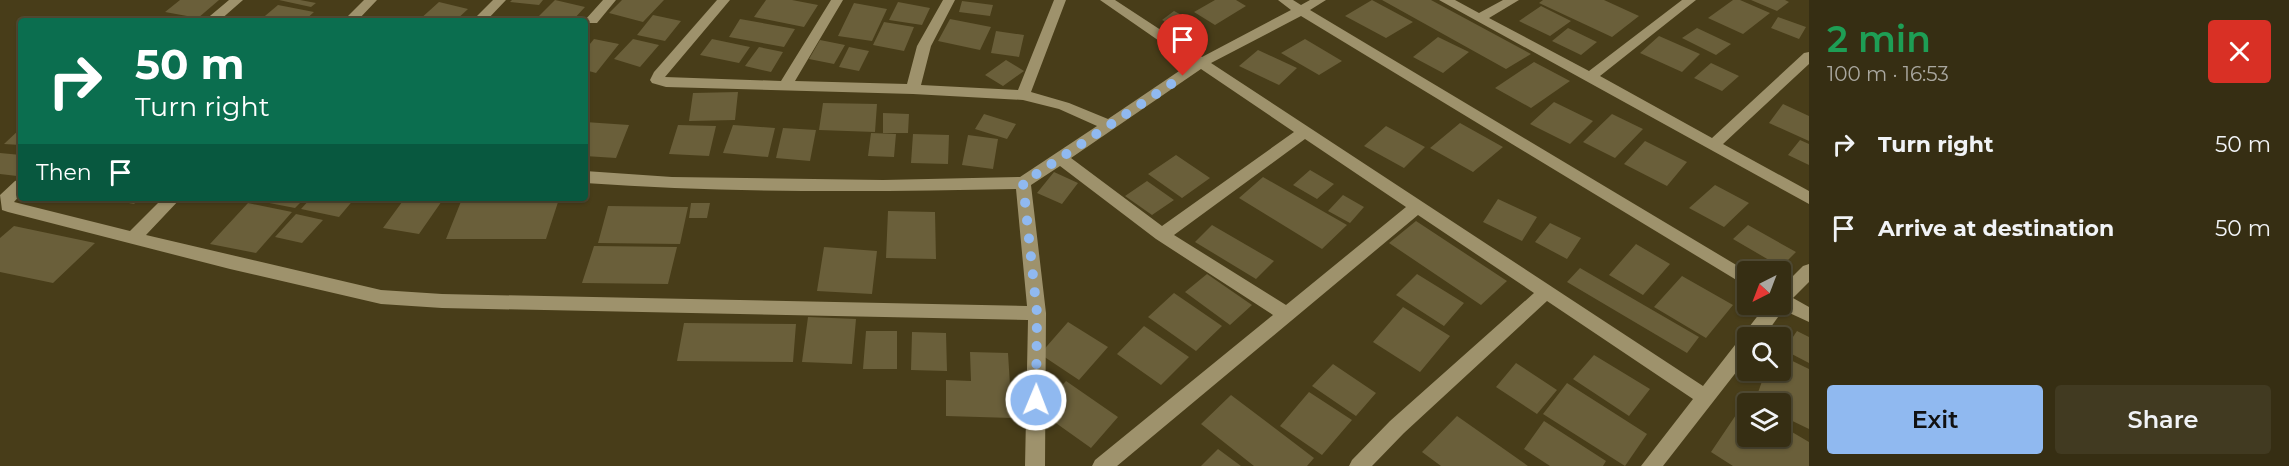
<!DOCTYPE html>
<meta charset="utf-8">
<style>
body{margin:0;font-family:Montserrat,sans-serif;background:#413a21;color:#f1f3f6;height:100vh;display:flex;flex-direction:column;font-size:22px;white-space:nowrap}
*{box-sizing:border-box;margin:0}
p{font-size:20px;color:#aaa8a0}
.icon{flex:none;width:33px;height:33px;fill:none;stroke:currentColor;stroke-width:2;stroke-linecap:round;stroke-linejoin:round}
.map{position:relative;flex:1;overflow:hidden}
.side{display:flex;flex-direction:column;background:#362e13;width:480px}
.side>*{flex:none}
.banner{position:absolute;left:18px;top:18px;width:570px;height:183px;border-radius:6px;box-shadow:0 2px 4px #0004,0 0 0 2px #504a33;background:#0b6e4f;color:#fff;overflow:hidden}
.needle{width:39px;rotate:222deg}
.tools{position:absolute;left:1737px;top:261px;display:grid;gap:12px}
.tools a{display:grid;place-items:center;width:54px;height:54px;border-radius:6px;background:#362e13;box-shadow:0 2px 4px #0004,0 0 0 2px #504a33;font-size:30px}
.pin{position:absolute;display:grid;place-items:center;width:51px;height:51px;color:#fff;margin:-62px -26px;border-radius:50% 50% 50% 0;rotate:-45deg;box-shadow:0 0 6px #0007}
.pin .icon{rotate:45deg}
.me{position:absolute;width:66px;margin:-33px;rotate:1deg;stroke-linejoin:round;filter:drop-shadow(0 0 4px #0008)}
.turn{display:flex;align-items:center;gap:21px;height:126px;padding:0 18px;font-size:27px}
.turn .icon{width:78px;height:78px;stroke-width:2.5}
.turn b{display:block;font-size:42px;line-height:51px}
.then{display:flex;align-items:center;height:57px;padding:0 18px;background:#0003;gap:12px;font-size:22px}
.round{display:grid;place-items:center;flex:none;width:63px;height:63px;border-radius:6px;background:#413a21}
.summary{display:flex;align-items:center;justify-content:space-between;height:102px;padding:0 18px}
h1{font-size:36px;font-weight:600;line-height:45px;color:#1e9e55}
.action{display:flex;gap:12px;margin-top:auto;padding:12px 18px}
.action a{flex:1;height:69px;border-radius:6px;background:#90b9f0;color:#111;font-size:24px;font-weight:600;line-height:69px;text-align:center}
.action a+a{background:#413a21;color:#f1f3f6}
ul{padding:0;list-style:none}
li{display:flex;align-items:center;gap:18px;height:84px;padding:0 18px}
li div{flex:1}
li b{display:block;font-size:22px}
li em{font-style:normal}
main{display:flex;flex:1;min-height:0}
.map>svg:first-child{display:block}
</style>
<main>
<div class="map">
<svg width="1809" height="466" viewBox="0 0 1809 466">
<rect width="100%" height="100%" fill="#483d19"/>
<path fill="#6a5f3a" d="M180 0H219L198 18 165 12Z
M279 0H300L316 3 311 7Z
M512 0H543L539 5 510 2Z
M555 0 585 7 572 21 536 19Z
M622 0H664L643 22 609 13Z
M766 0H792L818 5 804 27 754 17Z
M1215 0H1236L1246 6 1215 25 1194 12Z
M1372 0 1413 22 1386 38 1345 16Z
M1382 0H1431L1531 54 1506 69Z
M1543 0H1604L1639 16 1612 37 1539 3Z
M1733 0H1740L1770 13 1743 34 1708 18Z
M1751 0H1785L1789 2 1777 11Z
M962 1 993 5 990 16 959 12Z
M439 2 468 9 455 21 419 20Z
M898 2 930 8 922 25 889 20Z
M854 3 887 9 872 41 838 36Z
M278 5 314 12 304 21H259Z
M1541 6 1571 21 1550 36 1519 21Z
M1174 11 1193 21 1181 30 1162 20Z
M653 15 681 21 665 41 637 35Z
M1778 17 1806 27 1799 39 1771 28Z
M740 19 795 29 784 47 729 37Z
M950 19 991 27 980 50 938 41Z
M884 22 914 27 904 51 873 45Z
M1568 28 1597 42 1581 55 1552 41Z
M1697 28 1731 44 1716 55 1682 38Z
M996 31 1024 35 1019 57 991 53Z
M1659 36 1700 54 1682 72 1640 53Z
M1438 37 1469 52 1443 73 1413 57Z
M594 39 619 44 596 73 585 70V50Z
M633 39 659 45 640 67 614 59Z
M712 39 750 47 739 63 700 55Z
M1305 39 1342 61 1319 75 1281 53Z
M820 40 845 45 834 64 809 59Z
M759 47 783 52 771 72 745 66Z
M849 47 869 51 859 71 839 67Z
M1258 50 1297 68 1279 85 1239 66Z
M1006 60 1024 71 1003 86 985 75Z
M1534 62 1570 81 1531 108 1495 88Z
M1711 63 1739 76 1722 91 1694 78Z
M738 92 735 120 689 121 693 93Z
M1554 102 1593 121 1570 144 1530 124Z
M823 103 877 104 875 132 819 130Z
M1783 104 1809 116V141L1769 123Z
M883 113 909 114 908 133H883Z
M984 114 1016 124 1007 139 975 129Z
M1612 114 1643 129 1615 158 1583 142Z
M585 122 629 125 616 158 585 156Z
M1460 123 1503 147 1473 172 1430 148Z
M678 125 716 126 709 156 669 154Z
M733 125 775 128 768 157 723 153Z
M1386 126 1425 147 1404 168 1364 146Z
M21 128V145L4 144Z
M783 128 816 130 810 161 776 158Z
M871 133 896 134 894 157 868 156Z
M913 134 949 135 948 164 911 163Z
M968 135 998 139 993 169 962 165Z
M1800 140 1809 144V165L1788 155Z
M1645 141 1687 162 1667 186 1624 164Z
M0 153 21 155V172L17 176 0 174Z
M1176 155 1210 178 1182 198 1148 174Z
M1310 170 1334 184 1317 199 1293 185Z
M1054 172 1078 183 1062 204 1037 193Z
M1263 177 1347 225 1322 249 1239 198Z
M1147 181 1174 200 1152 215 1125 196Z
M1715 185 1749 203 1724 227 1689 208Z
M1343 195 1364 207 1350 223 1328 211Z
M102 198H140L134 204Z
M267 198H305L295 208 264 202Z
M311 198H355L339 217 301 209Z
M405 198H444L419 234 383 228Z
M462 199H559L546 239H446Z
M1498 199 1537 217 1522 241 1483 222Z
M248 203 292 212 256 253 210 244Z
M691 203H710L707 218H689Z
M608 206 688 207 680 244 598 243Z
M888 211 935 212 936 259 886 258Z
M296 214 323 220 302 243 275 237Z
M1416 221 1507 281 1481 305 1389 243Z
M1550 223 1581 238 1567 259 1535 242Z
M1212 225 1274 261 1256 279 1195 242Z
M1748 225 1796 252 1781 267 1733 239Z
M14 226 95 243 53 283 0 272V238Z
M1636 244 1670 264 1643 295 1609 275Z
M594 246 677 247 668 284 582 283Z
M824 247 877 251 872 294 817 291Z
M1580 268 1699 337 1687 353 1567 282Z
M1207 274 1252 305 1230 325 1185 292Z
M1417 274 1464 303 1444 326 1396 295Z
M1682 276 1733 305 1706 338 1654 307Z
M1174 293 1222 326 1196 351 1148 317Z
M1403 307 1450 336 1420 372 1373 342Z
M808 317 856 319 852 364 802 362Z
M1068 322 1108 347 1079 380 1040 354Z
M684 323 796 324 793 362 677 361Z
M1144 326 1189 357 1161 385 1117 354Z
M866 331H897V369H863Z
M1797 331 1809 337V363L1784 350Z
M912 332 946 333 947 371 911 370Z
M970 352 1008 353 1012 418 946 416V380L971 381Z
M1594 355 1650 389 1629 416 1573 379Z
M1780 355 1809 369V429L1780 415V404H1759L1755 401 1766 370H1780Z
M1516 363 1557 390 1537 414 1496 387Z
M1333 364 1376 393 1356 416 1312 386Z
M1066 381 1118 417 1091 448 1039 411Z
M1567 383 1647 434 1625 466 1543 414Z
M1309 392 1352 420 1322 455 1280 426Z
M1231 395 1314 458 1307 466H1254L1201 424Z
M1744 403 1748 405V436H1780V425L1809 442V466H1733L1711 452Z
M1457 416 1528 466H1441L1422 452Z
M1544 421 1606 461 1603 466H1550L1524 449Z
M1218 449 1241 466H1201Z"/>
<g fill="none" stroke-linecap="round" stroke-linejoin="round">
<path fill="#9e926c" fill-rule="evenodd" d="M229 0H243L219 21H204Z
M364 0H377L357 21H343Z
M493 0H506L486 21H472Z
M603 0H616L597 23H587L585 20Z
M717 0H730L665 77 781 81 831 0H843L795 81 907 84 917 46 943 0H955L931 46 921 85 1018 90 1054 0H1066L1031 92 1069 103 1108 119 1191 63 1100 0H1115L1202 57 1291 10 1278 0H1293L1301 5 1310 0H1326L1310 10 1748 272V287L1301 16 1211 63 1703 386 1767 304H1780V289L1803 266 1809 264V282L1793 298 1809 307V322L1783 310 1763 338H1748V357L1663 466H1641L1693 399 1547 301 1404 433 1372 466H1349L1352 460 1390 421 1534 293 1418 215 1117 466H1092L1095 460 1273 315 1156 239 1060 166 1031 185 1046 313 1045 466H1025L1028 320 442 308 381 304 230 269 8 212 2 210 0 195 15 181 21 179V194L14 202 130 231 163 198H181L146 235 381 290 442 294 1027 306 1016 189C872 192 728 193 585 183V171L672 177 883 180 1020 177 1097 126 1059 109 1023 100 913 94 666 87 652 83 650 80 654 72ZM1201 69 1294 132 1162 226 1071 158ZM1305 139 1406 207 1286 305 1174 235Z
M1439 0H1455L1479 13 1503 0H1519L1489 18 1589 71 1682 0H1696L1600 76 1712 138 1804 53 1809 52V64L1723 144 1809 191V204Z"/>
</g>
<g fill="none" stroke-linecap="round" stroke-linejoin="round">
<path stroke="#90b9f0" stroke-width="10" stroke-dasharray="0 18" d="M1036 400 1037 313 1023 183 1183 76"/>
</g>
</svg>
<div class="tools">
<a><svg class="needle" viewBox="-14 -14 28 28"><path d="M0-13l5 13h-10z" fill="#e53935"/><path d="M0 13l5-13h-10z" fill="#aaa8a0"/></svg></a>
<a><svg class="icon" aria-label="search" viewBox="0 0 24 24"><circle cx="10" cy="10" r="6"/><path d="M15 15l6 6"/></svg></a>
<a><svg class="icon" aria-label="layers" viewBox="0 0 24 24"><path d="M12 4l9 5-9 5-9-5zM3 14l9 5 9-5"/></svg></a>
</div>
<div class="pin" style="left:1183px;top:76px;background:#d93025"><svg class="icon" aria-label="arrive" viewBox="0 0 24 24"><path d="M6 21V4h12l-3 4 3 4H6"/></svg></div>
<svg class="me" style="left:1036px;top:400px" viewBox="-20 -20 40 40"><circle r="17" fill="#90b9f0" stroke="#fff" stroke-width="3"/><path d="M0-11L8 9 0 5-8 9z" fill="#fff"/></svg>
<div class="banner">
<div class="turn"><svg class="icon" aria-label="right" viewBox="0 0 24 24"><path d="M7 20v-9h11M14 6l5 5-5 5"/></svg><div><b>50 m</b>Turn right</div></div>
<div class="then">Then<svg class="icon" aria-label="arrive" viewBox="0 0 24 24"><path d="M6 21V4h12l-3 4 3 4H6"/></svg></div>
</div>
</div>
<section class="side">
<div class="summary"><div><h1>2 min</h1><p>100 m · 16:53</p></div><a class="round" style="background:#d93025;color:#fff"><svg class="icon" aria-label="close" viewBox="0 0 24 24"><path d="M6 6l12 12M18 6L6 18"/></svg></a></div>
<ul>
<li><svg class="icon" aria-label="right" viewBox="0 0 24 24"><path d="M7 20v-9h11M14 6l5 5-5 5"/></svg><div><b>Turn right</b></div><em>50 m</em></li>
<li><svg class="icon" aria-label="arrive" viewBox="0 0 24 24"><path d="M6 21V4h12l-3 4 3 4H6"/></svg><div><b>Arrive at destination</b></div><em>50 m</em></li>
</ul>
<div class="action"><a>Exit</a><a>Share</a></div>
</section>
</main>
